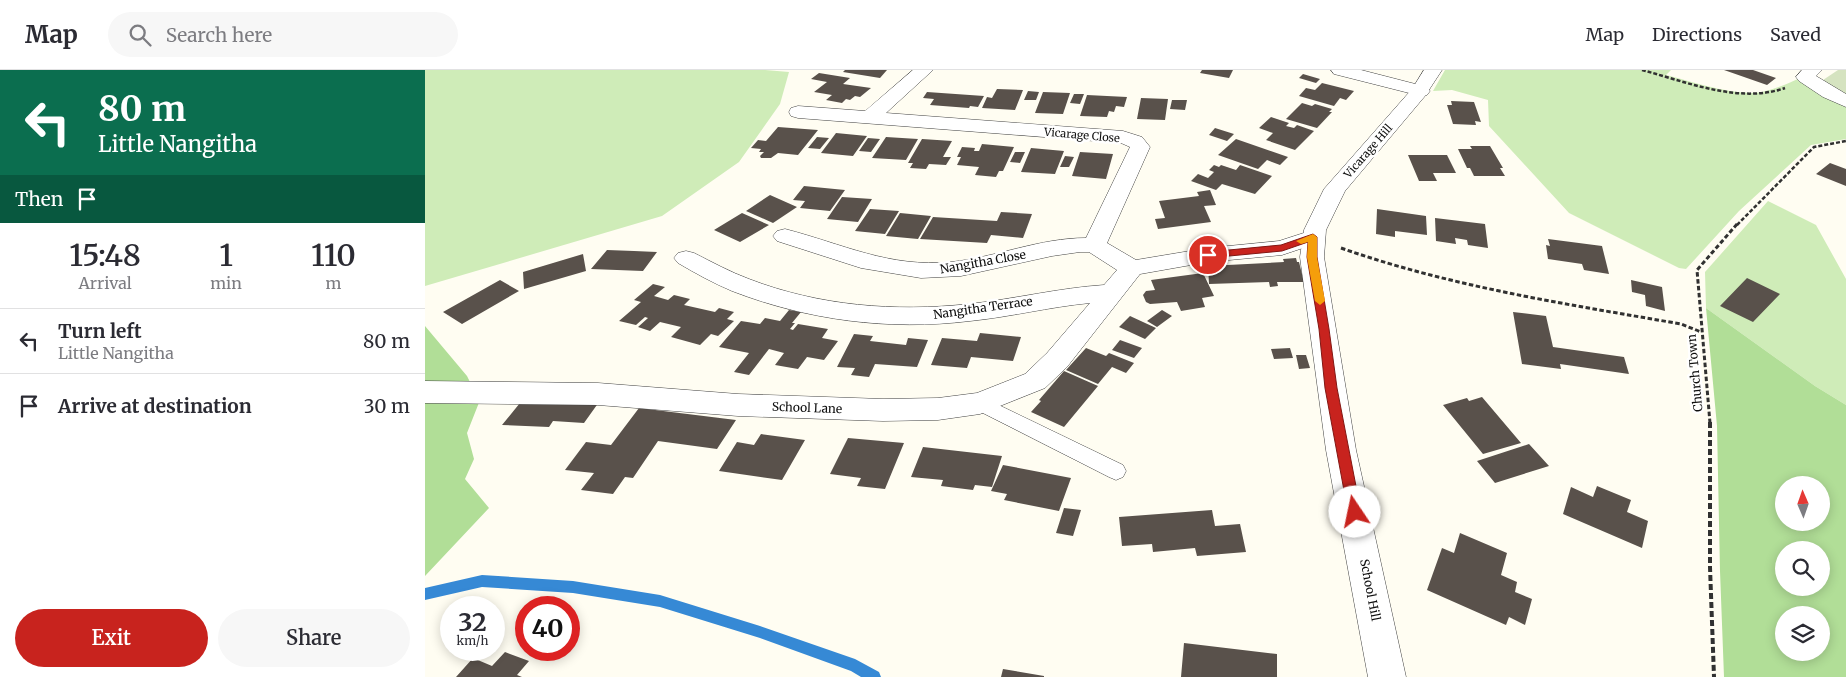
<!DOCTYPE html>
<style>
body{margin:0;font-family:Merriweather,serif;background:#f7f7f7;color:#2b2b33;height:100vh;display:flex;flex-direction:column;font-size:19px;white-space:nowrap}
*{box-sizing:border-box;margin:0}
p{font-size:16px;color:#7c7c81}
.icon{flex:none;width:28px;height:28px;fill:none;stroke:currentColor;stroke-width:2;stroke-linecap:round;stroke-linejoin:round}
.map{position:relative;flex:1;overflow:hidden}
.sheet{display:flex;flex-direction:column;background:#fff;width:425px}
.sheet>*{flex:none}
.guide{background:#0b6e4f;color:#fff;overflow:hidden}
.needle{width:32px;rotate:358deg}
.buttons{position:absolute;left:1350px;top:406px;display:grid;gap:10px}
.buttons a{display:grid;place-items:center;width:55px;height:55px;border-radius:50%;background:#fff;box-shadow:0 2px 12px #0003;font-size:25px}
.speed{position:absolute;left:15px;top:526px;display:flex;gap:10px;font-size:25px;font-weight:700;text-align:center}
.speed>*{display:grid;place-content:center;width:65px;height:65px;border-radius:50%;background:#fff;box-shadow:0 2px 12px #0003;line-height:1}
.speed small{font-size:12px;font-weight:400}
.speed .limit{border:8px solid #d22;background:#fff;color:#111}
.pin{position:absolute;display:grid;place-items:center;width:42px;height:42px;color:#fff;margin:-21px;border:2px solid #fff;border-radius:50%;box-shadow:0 1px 5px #0007}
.me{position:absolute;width:55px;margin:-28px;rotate:349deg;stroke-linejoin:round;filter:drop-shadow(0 0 4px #0008)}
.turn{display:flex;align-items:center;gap:18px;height:105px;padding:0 15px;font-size:22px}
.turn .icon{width:65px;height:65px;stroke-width:2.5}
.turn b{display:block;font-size:35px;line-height:42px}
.then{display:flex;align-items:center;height:48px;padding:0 15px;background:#0003;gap:10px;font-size:19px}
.eta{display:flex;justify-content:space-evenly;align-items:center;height:85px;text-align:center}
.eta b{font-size:30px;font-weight:600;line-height:35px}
.primary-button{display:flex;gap:10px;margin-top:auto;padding:10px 15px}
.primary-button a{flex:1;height:58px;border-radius:30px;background:#c8231e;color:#fff;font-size:20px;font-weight:600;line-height:58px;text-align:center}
.primary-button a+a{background:#f7f7f7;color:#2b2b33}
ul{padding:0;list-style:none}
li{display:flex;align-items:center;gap:15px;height:65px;padding:0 15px;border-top:1px solid #e1e1e2}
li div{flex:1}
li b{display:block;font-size:19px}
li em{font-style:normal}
header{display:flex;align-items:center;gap:30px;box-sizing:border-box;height:70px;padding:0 25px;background:#fff;border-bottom:1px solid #e1e1e2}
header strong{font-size:24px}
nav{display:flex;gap:28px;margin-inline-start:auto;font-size:18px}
.search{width:350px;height:45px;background:#f7f7f7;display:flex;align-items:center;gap:12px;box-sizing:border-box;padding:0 18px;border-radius:28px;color:#7c7c81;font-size:19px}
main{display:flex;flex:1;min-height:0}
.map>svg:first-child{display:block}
</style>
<header>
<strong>Map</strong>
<div class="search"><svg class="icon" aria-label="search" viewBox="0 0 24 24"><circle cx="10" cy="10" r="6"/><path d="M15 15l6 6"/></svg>Search here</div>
<nav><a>Map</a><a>Directions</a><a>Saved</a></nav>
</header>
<main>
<section class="sheet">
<div class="guide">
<div class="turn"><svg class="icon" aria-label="left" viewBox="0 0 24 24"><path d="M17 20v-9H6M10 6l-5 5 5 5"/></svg><div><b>80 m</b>Little Nangitha</div></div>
<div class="then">Then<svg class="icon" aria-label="arrive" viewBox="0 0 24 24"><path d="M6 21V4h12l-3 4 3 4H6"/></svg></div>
</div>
<div class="eta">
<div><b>15:48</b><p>Arrival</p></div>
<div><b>1</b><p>min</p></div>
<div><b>110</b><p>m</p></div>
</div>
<ul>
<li><svg class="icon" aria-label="left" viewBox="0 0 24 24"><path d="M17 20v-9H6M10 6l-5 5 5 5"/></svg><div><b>Turn left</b><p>Little Nangitha</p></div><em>80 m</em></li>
<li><svg class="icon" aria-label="arrive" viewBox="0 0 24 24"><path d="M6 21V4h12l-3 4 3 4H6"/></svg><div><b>Arrive at destination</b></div><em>30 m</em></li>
</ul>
<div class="primary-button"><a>Exit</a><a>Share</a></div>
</section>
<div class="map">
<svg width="1421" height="607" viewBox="0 0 1421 607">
<rect width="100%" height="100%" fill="#fffdf2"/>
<path fill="#cfecb8" d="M0 0H340L364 2 355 34 314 92 237 146 0 216Z
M1020 0H1246L1241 5C1265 11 1312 27 1337 22 1351 19 1364 13 1377 7L1421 32V69L1386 75 1314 141 1261 199 1254 198 1144 143 1064 56 1063 30 1027 20 1008 21Z
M1343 131 1391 155 1421 209V335L1390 316 1281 238 1280 202Z"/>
<path fill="#b1de97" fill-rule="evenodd" d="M1281 238 1390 316 1421 335V607H1299L1295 501 1292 356ZM1359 415H1396V452H1359ZM1359 480H1396V518H1359ZM1359 545H1396V582H1359Z
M0 256 42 306 47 316 0 315Z
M0 329 55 330 42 363 49 389 40 409 64 438 0 506Z"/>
<path fill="#d5e3c0" d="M1413 0H1421V27L1398 10Z"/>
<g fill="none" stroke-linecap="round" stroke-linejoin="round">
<path fill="#3689d5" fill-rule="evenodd" d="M57 505 148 511 235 525 335 556 430 589 454 602 456 607H436L426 601 335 568 235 537 148 523 57 517 0 530V518Z"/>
</g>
<path fill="#59514b" d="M420 0H462L455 8 418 2Z
M777 0H808L804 8 775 3Z
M1299 0H1328L1351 8 1342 15Z
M394 3 425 8 418 14 446 18 435 27 430 26 425 30 421 29 417 33 401 30 407 25 389 22 402 12 386 9Z
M878 4 895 9 891 13 874 8Z
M897 13 929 21 921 30 915 28 909 36 874 26 881 18 890 20Z
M572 19 598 20 590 40 557 38 562 27 567 28Z
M603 21 614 22 611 30H599Z
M502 22 559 26 553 37 545 36 544 38 505 35 509 29 498 28Z
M618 22 645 23 638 44 610 43Z
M649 24H659L655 34 645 33Z
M662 25 702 27 699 37 691 36 689 42 684 41 682 47 655 46Z
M716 28 743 29 740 50 712 49Z
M747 30H762L760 40 745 39Z
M1026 31 1049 32 1056 52 1050 51 1051 55 1028 54 1022 35H1027Z
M877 33 887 36 890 34 907 39 904 42H907L892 58 861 49Z
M846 47 864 53 861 56 869 58 872 55 889 61 870 80 841 70 848 63 834 58Z
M353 57 393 60 373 85 353 83 346 88H336L335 86 339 82H334L336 79 326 78 333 70 341 71Z
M790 58 809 64 802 71 784 65Z
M411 63 442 66 428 86 396 83Z
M392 67 404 68 395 79 383 78Z
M461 67 493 69 481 90 447 88Z
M443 68 455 69 446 82 434 81Z
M497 69 527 71 518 87H526L521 95 504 94 501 99 485 98 488 93H483Z
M811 69 863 87 855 95 842 90 833 99 793 85Z
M557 74 589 77 578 101H574L571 107 550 105 554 97 532 95 536 87H532L537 77 550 78 549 81H554Z
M1045 76H1065L1078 98H1075L1080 106H1049L1045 98H1042L1033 79H1047Z
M606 78 639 81 630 104 596 102Z
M590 82H600L595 93 585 92Z
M655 82 688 84 681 109 647 106Z
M983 85H1022L1031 103H1008L1012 111H994Z
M640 86 649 87 644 97H635Z
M1405 93 1421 99V116L1391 104Z
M789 95 794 97 796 95 811 100 815 95 847 106 830 124 797 114 791 120 766 111 773 104 783 108 789 102 784 100Z
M379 116 420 120 405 141 375 138 380 131 368 130Z
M785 120 791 135 779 136 786 152 733 159 730 149 740 148 734 131 774 126 772 122Z
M345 125 372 137 348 153 321 141Z
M417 127 447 129 433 152 402 149Z
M445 139 474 141 460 164 430 161Z
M952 139 1001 146 1002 165 970 161V167L951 164Z
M576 142 607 144 598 168 566 165 562 173 495 169 508 147 572 151Z
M317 143 344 155 315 172 289 160Z
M475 143 506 146 493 169 461 166Z
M1010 148 1060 154 1063 178 1043 175 1042 170 1030 168 1031 174 1011 171Z
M1123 169 1177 176 1184 204 1159 200 1157 194 1123 189 1121 175 1125 176Z
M182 180 209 181 232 182 218 201 166 199Z
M158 184 161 201 99 219 98 202Z
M871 188 872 192H874L879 212H852L853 216 845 217 844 212 784 214 783 196 859 192 858 189Z
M778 203 789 226 777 228 780 237 756 241 752 232 725 234 721 232 718 225 721 221 730 220 726 210Z
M1322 208 1355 224 1328 252 1295 236Z
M75 210 94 221 37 254 18 242Z
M1206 210 1237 217 1240 241 1221 236 1220 225 1207 222Z
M228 214 240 217 229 226 243 230 249 225 265 229 259 235 290 242 294 238 309 242 302 249 309 251 293 266 286 264 275 275 246 267 256 257 235 252 225 261 213 257 223 248 220 247 211 255 194 251 216 232 209 230Z
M364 240 376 242 367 253H370L365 259 368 260 373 254 403 259 397 268 413 271 399 290 382 287 373 299 350 295 359 283 344 279 324 305 309 302 324 283 294 277 316 251 335 254 340 248 355 251Z
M737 240 747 246 732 257 722 251Z
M1088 242 1121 246 1128 277 1199 287 1204 304 1135 294 1136 299 1097 294Z
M705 246 731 258 720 269 694 257Z
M555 263 596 267 588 291 546 287 542 298 506 295 517 268 552 271Z
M429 264 448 266 445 271 481 275 483 268 503 270 492 297 450 294 444 307 426 305 430 298 412 297Z
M695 270 717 278 709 288 687 280Z
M661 278 681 286 684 283 709 293 701 303 687 297 673 314 641 300Z
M865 278 868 288 849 289 846 279Z
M871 285H881L885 298 874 299Z
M639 301 673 316 639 357 606 342 616 331 614 330Z
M1057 327 1096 373 1058 384 1018 335 1042 328 1044 331Z
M99 328 174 332 159 353 128 351 124 357 77 355Z
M214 338 311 350 292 379 233 371 208 408 200 407 188 424 156 420 169 403 140 400 161 372 186 375Z
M336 364 380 370 357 410 294 401 312 372 329 375Z
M423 368 479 373 460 419 432 416 436 408 405 404Z
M1104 374 1124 396 1070 413 1052 391Z
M498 377 577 386 567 417 550 415 548 420 516 416 518 410 486 407Z
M578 395 646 408 634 441 579 430 582 424 566 421Z
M1172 416 1206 430 1202 442 1223 451 1217 478 1138 444 1146 417 1168 427Z
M639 438 656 440 648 466 631 463Z
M787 440 790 456 815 454 821 482 772 486 770 478 728 482 727 474 697 476 694 447Z
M1035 463 1082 483 1076 505 1092 512 1090 522 1107 529 1100 555 1084 547 1081 555 1002 520 1017 478 1029 483Z
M759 573 852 584V607H756Z
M80 582 104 591 92 605 97 607H31L48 588 67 596Z
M578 599 619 606V607H576Z"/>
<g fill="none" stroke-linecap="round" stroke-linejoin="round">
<defs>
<path id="service" d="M555 326 698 395 701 401 698 407 691 410 684 407 548 338 545 333 548 328Z"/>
<path id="minor" d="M488 0H508L461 43 698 61 717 67 725 77 682 173 711 190 783 178 854 171 888 160 896 162 900 167 896 172 857 185 783 192 715 204 642 297 620 318 555 344 513 350 458 351 313 346 173 335 0 333V311L173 313 313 324 458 329 513 328 552 323 600 304 622 283 665 233C624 237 585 247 545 251 464 261 382 250 307 221 288 213 270 203 253 193L249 188 253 183 261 181 269 183C287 192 305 202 324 209 394 236 470 242 544 234 590 229 634 218 679 215L692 200 664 182H655L627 186 536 206 496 208 436 198 352 171 348 166 352 161 360 159C418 174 464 198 526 192 572 187 615 168 661 168L705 77 696 73 373 48 366 46 364 42 366 38 373 36 440 41Z
M906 0H936L1002 17 1005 21 1002 25 996 26 909 4Z
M1377 0H1397L1391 6 1421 24V37L1398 27 1374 11 1371 7Z"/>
<path id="tertiary" d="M999 0H1017L1000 26 920 121 901 160 899 187 931 380 981 607H943L901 380 875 187 879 160 899 119 987 19Z"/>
</defs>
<use href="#service" stroke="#424242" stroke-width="1"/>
<use href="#minor" stroke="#424242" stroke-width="1"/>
<use href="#tertiary" stroke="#424242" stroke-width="1"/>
<path stroke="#313131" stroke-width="2.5" stroke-dasharray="4 2" stroke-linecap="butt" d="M1217 0C1262 12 1314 34 1360 18
M1312 155 1389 77 1421 71"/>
<path stroke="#313131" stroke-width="3" stroke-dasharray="4.5 2.5" stroke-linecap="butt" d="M916 178C1027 217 1141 234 1256 254L1276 262
M1285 353 1272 200 1313 153"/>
<path stroke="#313131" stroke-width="4" stroke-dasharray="6 3" stroke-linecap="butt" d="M1285 352V497L1289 607"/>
<use href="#service" fill="#fff" fill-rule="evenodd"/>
<use href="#minor" fill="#fff" fill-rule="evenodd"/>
<use href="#tertiary" fill="#fff" fill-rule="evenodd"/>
</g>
<path fill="#c8231e" stroke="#821714" d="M888 164 892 167V187L904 259 912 318 936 442 934 446 930 448 925 446 923 442 900 318 894 259 882 187 883 172 857 181 783 188 778 185 783 182 856 175Z"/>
<path fill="#f59e0b" d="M888 164 892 167V187L900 231 895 235 890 231 882 187 883 172 876 174 871 171Z"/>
<g text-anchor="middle" stroke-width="5" stroke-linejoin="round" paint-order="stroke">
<g font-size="11" fill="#0f0f0f" stroke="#fff">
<text transform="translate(657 65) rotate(5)" y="4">Vicarage Close</text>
<text transform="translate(943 81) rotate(-49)" y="4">Vicarage Hill</text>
</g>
<g font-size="12" fill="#0f0f0f" stroke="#fff">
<text transform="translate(558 192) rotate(-10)" y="4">Nangitha Close</text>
<text transform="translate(558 238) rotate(-8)" y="4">Nangitha Terrace</text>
<text transform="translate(1270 303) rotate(-95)" y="4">Church Town</text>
<text transform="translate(382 338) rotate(2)" y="4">School Lane</text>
<text transform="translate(945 520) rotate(79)" y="4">School Hill</text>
</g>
</g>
</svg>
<div class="buttons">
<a><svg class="needle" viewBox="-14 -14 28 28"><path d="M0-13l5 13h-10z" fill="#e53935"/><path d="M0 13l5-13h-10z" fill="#7c7c81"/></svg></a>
<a><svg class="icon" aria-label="search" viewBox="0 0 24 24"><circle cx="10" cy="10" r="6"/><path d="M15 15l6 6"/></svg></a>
<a><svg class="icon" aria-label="layers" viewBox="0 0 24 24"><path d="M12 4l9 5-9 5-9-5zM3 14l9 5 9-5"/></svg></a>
</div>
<div class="speed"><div>32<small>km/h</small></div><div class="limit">40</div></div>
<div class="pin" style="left:783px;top:185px;background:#d93025"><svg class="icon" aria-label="arrive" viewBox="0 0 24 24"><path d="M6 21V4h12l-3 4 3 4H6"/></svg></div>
<svg class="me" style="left:930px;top:442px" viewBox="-20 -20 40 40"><circle r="19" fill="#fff"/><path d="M0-13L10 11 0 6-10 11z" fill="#c8231e"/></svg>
</div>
</main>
